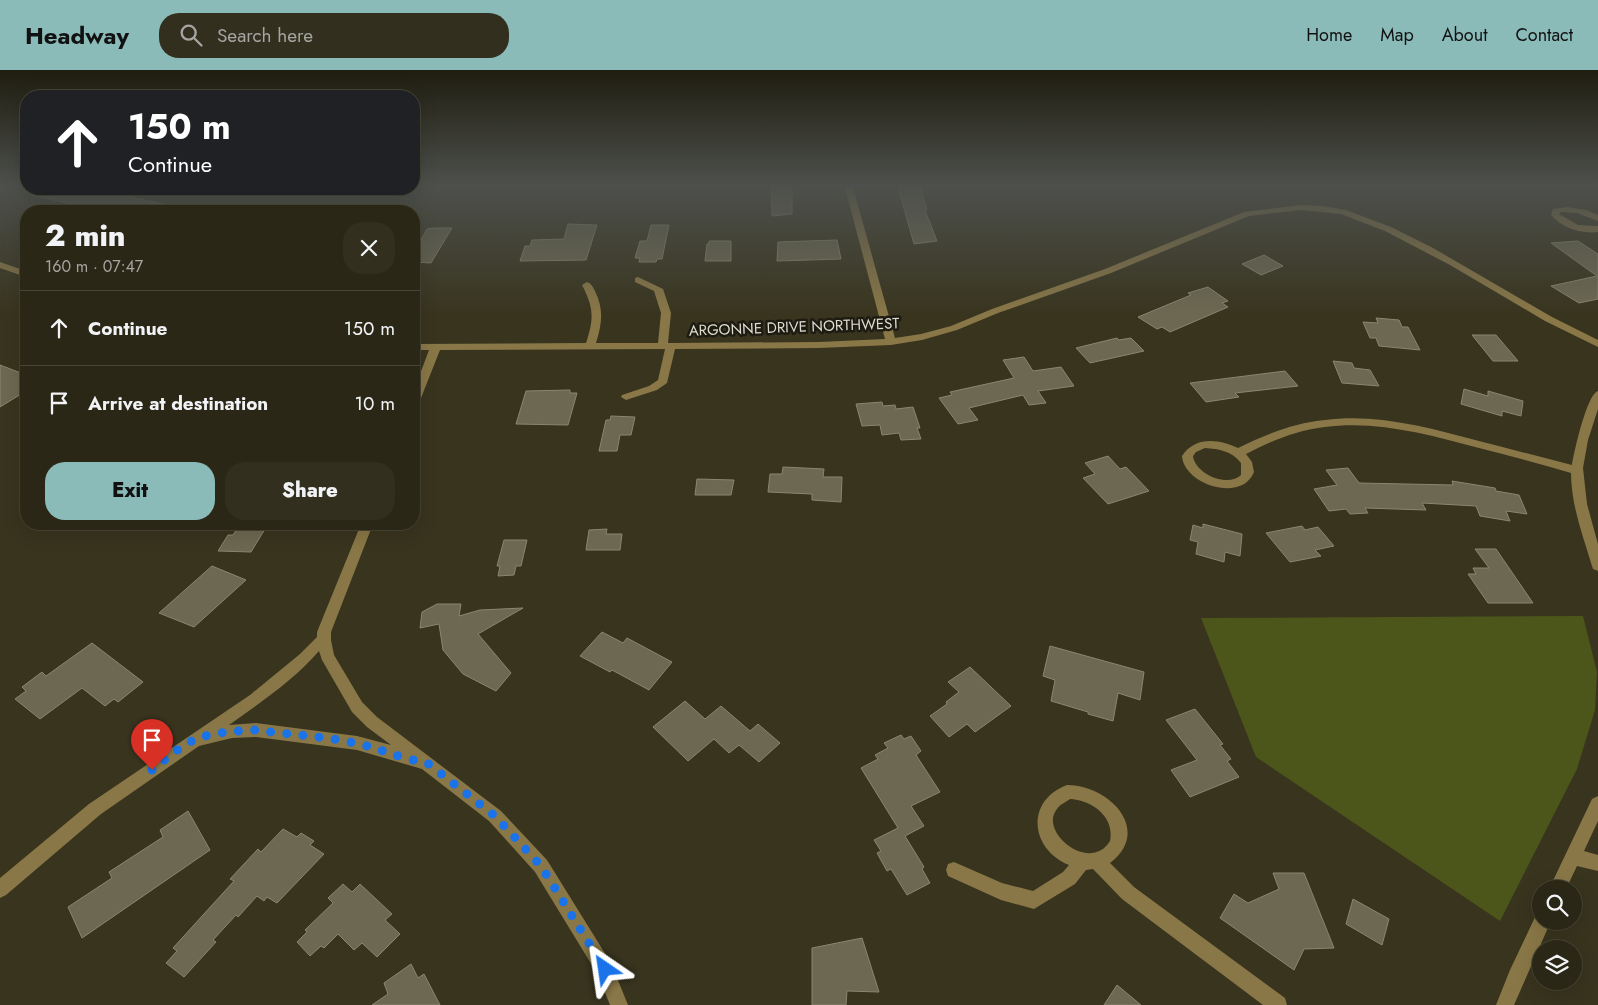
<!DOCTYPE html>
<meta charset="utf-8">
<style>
body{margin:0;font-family:Jost,sans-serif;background:#322f1f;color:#f1f3f6;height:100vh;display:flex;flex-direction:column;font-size:19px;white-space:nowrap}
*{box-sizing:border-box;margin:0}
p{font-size:16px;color:#a5a5a1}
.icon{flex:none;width:28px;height:28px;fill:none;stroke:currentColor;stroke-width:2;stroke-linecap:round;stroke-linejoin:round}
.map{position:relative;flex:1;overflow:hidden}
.details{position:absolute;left:20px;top:135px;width:400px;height:325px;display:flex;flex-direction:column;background:#2a2716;border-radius:20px;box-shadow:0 5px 20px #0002,0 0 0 1px #464435}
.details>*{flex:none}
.banner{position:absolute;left:20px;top:20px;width:400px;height:105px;border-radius:20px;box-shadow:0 5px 20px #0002,0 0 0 1px #464435;background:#202124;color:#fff;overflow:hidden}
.buttons{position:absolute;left:1532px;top:810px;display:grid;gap:10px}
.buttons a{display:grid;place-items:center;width:50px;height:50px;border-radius:50%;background:#2a2716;box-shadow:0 5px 20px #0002,0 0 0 1px #464435;font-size:25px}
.pin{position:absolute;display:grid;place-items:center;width:42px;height:42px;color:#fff;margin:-51px -21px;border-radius:50% 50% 50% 0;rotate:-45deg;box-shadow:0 0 5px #0007}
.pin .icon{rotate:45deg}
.me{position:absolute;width:55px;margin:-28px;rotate:328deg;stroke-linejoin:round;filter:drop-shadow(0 0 4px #0008)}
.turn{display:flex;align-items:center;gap:18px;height:105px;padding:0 25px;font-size:22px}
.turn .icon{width:65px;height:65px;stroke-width:2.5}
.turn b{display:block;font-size:35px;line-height:42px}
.round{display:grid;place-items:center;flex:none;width:52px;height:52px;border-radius:20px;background:#322f1f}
.head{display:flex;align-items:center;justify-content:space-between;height:85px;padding:0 25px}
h1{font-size:30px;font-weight:800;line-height:38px}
.action{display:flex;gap:10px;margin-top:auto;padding:10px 25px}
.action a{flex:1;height:58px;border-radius:20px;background:#8bbbb9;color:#111;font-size:20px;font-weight:800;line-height:58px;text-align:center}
.action a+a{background:#322f1f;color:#f1f3f6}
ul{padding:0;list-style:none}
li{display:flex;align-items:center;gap:15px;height:75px;padding:0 25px;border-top:1px solid #464435}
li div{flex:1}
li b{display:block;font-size:19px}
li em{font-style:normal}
header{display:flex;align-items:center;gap:30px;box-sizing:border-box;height:70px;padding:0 25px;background:#8bbbb9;color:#111}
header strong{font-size:24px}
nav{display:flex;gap:28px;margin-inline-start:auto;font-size:18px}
.search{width:350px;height:45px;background:#322f1f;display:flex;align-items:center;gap:12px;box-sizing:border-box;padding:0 18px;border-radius:20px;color:#a5a5a1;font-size:19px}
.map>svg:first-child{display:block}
</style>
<header>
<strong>Headway</strong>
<div class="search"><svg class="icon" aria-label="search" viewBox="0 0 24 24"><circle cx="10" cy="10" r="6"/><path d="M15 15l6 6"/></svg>Search here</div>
<nav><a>Home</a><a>Map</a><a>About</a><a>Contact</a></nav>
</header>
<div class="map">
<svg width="1598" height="935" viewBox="0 0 1598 935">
<rect width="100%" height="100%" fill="#38341e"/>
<path fill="#4c561b" d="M1583 546 1597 602 1595 640 1577 699 1500 851 1256 687 1201 548Z"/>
<path fill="#6c6851" stroke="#8b876e" d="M897 114H919L927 140H925L937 171 914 174Z
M771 116H792V144L772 146Z
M32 119H96L167 135 166 141H103L31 125Z
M568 154 597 155 586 190 520 191 525 176H530L532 170 564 169Z
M651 155H669L662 189H657L656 192H639L640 188H635L640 171H647Z
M433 158H452L431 193 414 192V182L427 159Z
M837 170 841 189 777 191 778 172Z
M709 171H731V191H705L707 174H709Z
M1578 171 1598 184V229L1579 233 1551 216 1597 206 1551 173Z
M1264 185 1283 196 1261 205 1242 194Z
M1208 217 1228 231 1222 233 1228 237 1170 262 1162 257 1157 259 1138 247 1191 225 1188 223Z
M1376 248 1399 250 1402 257H1408L1420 280 1379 276 1376 268H1370L1363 252 1378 253Z
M1472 265H1496L1518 291H1493Z
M1117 268 1119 270 1131 268 1144 281 1090 293 1076 278Z
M1024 287 1033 301 1061 297 1074 316 1038 321 1046 333 1029 335 1023 325 969 338 978 350 958 354 939 328 952 325 950 322 1014 308 1003 290Z
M1333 291 1352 293 1354 298 1370 300 1379 316 1342 313Z
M0 295 26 305V321L0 337Z
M1285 301 1298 316 1235 323 1239 327 1206 332 1190 313Z
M1464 319 1488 326V321L1523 331 1521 346 1502 341V346L1461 334Z
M570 320V323H577L568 355 516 354 526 321Z
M882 332 883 336 895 335 896 339 913 337 920 358H917L921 369 901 370 899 363 882 365 880 355 862 356 856 334Z
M611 346 635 347 631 365H620L617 381H599L606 350H610Z
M1108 386 1120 399 1126 397 1149 421 1108 434 1083 408 1095 404 1085 393Z
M783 397 824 399 823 407H842L841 432 812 430V424L768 422 770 404H782Z
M1348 398 1359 413 1453 415 1452 411 1495 418 1496 421 1519 425 1527 444 1506 441 1510 451 1480 446 1476 436 1422 433 1426 440 1365 438 1368 443 1350 444 1346 439 1329 441 1314 419 1337 415 1326 400Z
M697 409 734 410 731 425H695Z
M240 454H268L251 482 218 481 228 465H233Z
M1203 454 1242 464 1240 486 1225 482 1224 492 1196 484 1198 472 1190 470 1193 455 1203 458Z
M1302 456 1305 460 1318 457 1334 476 1315 480 1321 486 1290 492 1266 463Z
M607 459 606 464H622L620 480H586L589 460Z
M504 470H527L521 496H516L514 505 498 506 500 496H497Z
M1475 479H1496L1533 533H1488L1468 504H1476L1473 498H1489Z
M212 496 246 510 194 557 159 543Z
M437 534H461L459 546 480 540 523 538 478 564 511 603 496 621 463 604 443 580 439 554 420 558 422 542Z
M602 562 623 573 627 568 672 592 649 620 612 600 610 602 580 586Z
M92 573 143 612 118 632 114 629 105 636 82 618 40 649 15 629 26 621 22 617 42 602 46 606Z
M1050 576 1144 602 1140 630 1118 623 1113 651 1088 644V642L1051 631 1055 610 1043 606Z
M970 597 1011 636 975 662 967 654 949 667 930 646 947 634 946 632 959 622 948 612Z
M685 631 705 649 721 636 750 661 758 654 780 673 759 692 739 675 729 683 714 669 688 691 653 657Z
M1195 639 1223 674 1220 675 1231 689 1227 691 1239 707 1190 727 1171 700 1197 690 1166 650Z
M901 665 904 669 911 666 921 681 916 685 940 722 911 736 924 756 905 766 924 797 922 799 930 813 907 825 891 799 887 801 877 783 881 781 874 770 898 758 861 698 878 689 875 685 888 678 884 673Z
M188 741 210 780 82 868 68 837 112 808 109 802 163 767 160 760Z
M283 759 297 767 301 763 314 771 310 775 324 784 277 833 267 827 264 831 257 826 238 847 236 845 213 870 216 872 184 907 166 893 177 881 173 878 234 811 230 809 258 779 261 782Z
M1273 803H1304L1334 878 1304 879 1294 900 1220 848 1234 824 1248 833 1279 819Z
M343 814 352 822 360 814 392 844 385 850 400 864 377 887 362 873 354 880 338 864 324 878 321 876 310 886 297 872 307 862 305 860 333 833 328 828Z
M1353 829 1389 849 1382 875 1346 854Z
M862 868 879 922 847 921 846 935H812V878Z
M411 894 418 908 424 904 440 935H372L388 924 384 913Z
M1117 915 1141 935H1104Z"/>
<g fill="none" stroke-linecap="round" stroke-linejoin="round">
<path fill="#897747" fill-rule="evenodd" d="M844 114H852L895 268 921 264 951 256 992 239 1105 199 1244 142 1301 135 1323 136 1346 140 1391 157 1433 178 1552 247 1598 270V277L1545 251 1450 195 1385 161 1341 144 1301 140 1249 146 1111 203 998 243 957 260 922 270 891 275 819 278 675 279 667 313 657 320 626 330 621 327 622 325 649 316 658 310 665 279 440 280 419 333 414 336V320L429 280H414V274L586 273C594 249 594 238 582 215L587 212C592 214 592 216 595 221 604 239 602 254 596 273H658L661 243 654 221 635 212V208L638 207 663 219 671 243 668 273 819 272 885 269Z
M1567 137 1586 140 1598 145V151L1577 143 1561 142 1559 144 1578 155 1598 156V162C1581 164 1562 158 1551 145L1553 139Z
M0 192 26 201V207L0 198Z
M1598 321V339L1588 370 1583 398 1587 434 1598 474V501L1593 499 1592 496C1583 466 1571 435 1571 403 1541 394 1510 386 1479 378 1430 365 1377 350 1325 357 1297 360 1271 371 1246 384L1252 392 1254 402C1242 433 1184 415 1182 386 1195 366 1219 369 1238 378 1266 364 1294 353 1325 350 1377 343 1430 358 1479 371 1510 379 1541 387 1572 395 1574 382 1587 324 1598 321ZM1205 378C1219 379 1232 381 1241 393V405C1228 418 1195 404 1193 386L1196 382Z
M361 454H373L331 562V570L334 585 362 632 377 647 501 741 547 790 611 893 628 935H610L598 905 535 802 489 751 422 699 357 680 256 667 232 668 199 676 101 744 6 825 0 828V808L89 734 250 625 300 584 317 567V562ZM319 581 322 590 352 642 367 657 391 675 357 666 256 653 229 655C260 633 294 610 319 581Z
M1067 715C1109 715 1153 760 1110 793L1134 817 1285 928 1287 935H1263L1122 829 1093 799 1086 800 1075 814 1034 839 1001 830 948 806 946 800 948 794 954 792 1002 813 1033 821 1063 802 1069 795C1030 779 1025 731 1067 715ZM1070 729C1091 730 1115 746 1110 771 1090 804 1038 762 1057 739 1059 735 1066 732 1070 729Z
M1598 726V751L1584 781 1598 785V801L1577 796 1566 819H1549L1592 729Z
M1541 843V851H1551L1514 935H1496L1510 900 1536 845Z"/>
</g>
<linearGradient id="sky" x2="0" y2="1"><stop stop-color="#1f1d10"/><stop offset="0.47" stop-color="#4d504c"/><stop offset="1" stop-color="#4d504c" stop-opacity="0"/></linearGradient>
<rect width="1598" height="245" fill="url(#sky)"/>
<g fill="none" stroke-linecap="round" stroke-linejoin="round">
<path stroke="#1a73e8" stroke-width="9" stroke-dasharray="0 16.2" d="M152 700C165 690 179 677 194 670 212 662 237 661 256 660 290 665 326 666 359 674 382 679 403 690 426 692L495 746 541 796 605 899"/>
</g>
<g text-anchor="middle" stroke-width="5" stroke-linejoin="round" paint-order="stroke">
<g font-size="15" fill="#dddcce" stroke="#1d1b12">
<text transform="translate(794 257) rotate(-2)" y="5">ARGONNE DRIVE NORTHWEST</text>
</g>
</g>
</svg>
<div class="buttons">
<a><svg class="icon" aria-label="search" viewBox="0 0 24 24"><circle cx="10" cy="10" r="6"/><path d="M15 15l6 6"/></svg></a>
<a><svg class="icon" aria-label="layers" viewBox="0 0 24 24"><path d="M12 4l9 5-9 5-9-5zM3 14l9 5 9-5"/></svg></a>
</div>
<div class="pin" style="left:152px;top:700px;background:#d93025"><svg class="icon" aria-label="arrive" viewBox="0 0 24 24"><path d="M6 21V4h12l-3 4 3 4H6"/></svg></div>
<svg class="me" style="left:605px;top:899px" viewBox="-20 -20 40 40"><path d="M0-17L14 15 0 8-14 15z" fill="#1a73e8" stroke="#fff" stroke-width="4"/></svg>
<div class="banner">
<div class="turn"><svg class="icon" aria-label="ahead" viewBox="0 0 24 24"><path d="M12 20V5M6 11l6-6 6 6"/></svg><div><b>150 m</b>Continue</div></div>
</div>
<section class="details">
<div class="head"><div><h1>2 min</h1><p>160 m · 07:47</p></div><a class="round"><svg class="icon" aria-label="close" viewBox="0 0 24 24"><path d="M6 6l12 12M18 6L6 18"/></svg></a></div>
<ul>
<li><svg class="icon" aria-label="ahead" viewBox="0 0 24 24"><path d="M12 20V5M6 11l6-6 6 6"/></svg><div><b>Continue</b></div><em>150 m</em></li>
<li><svg class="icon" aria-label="arrive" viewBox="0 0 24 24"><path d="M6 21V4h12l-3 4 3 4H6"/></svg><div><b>Arrive at destination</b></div><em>10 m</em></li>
</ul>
<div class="action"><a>Exit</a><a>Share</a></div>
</section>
</div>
